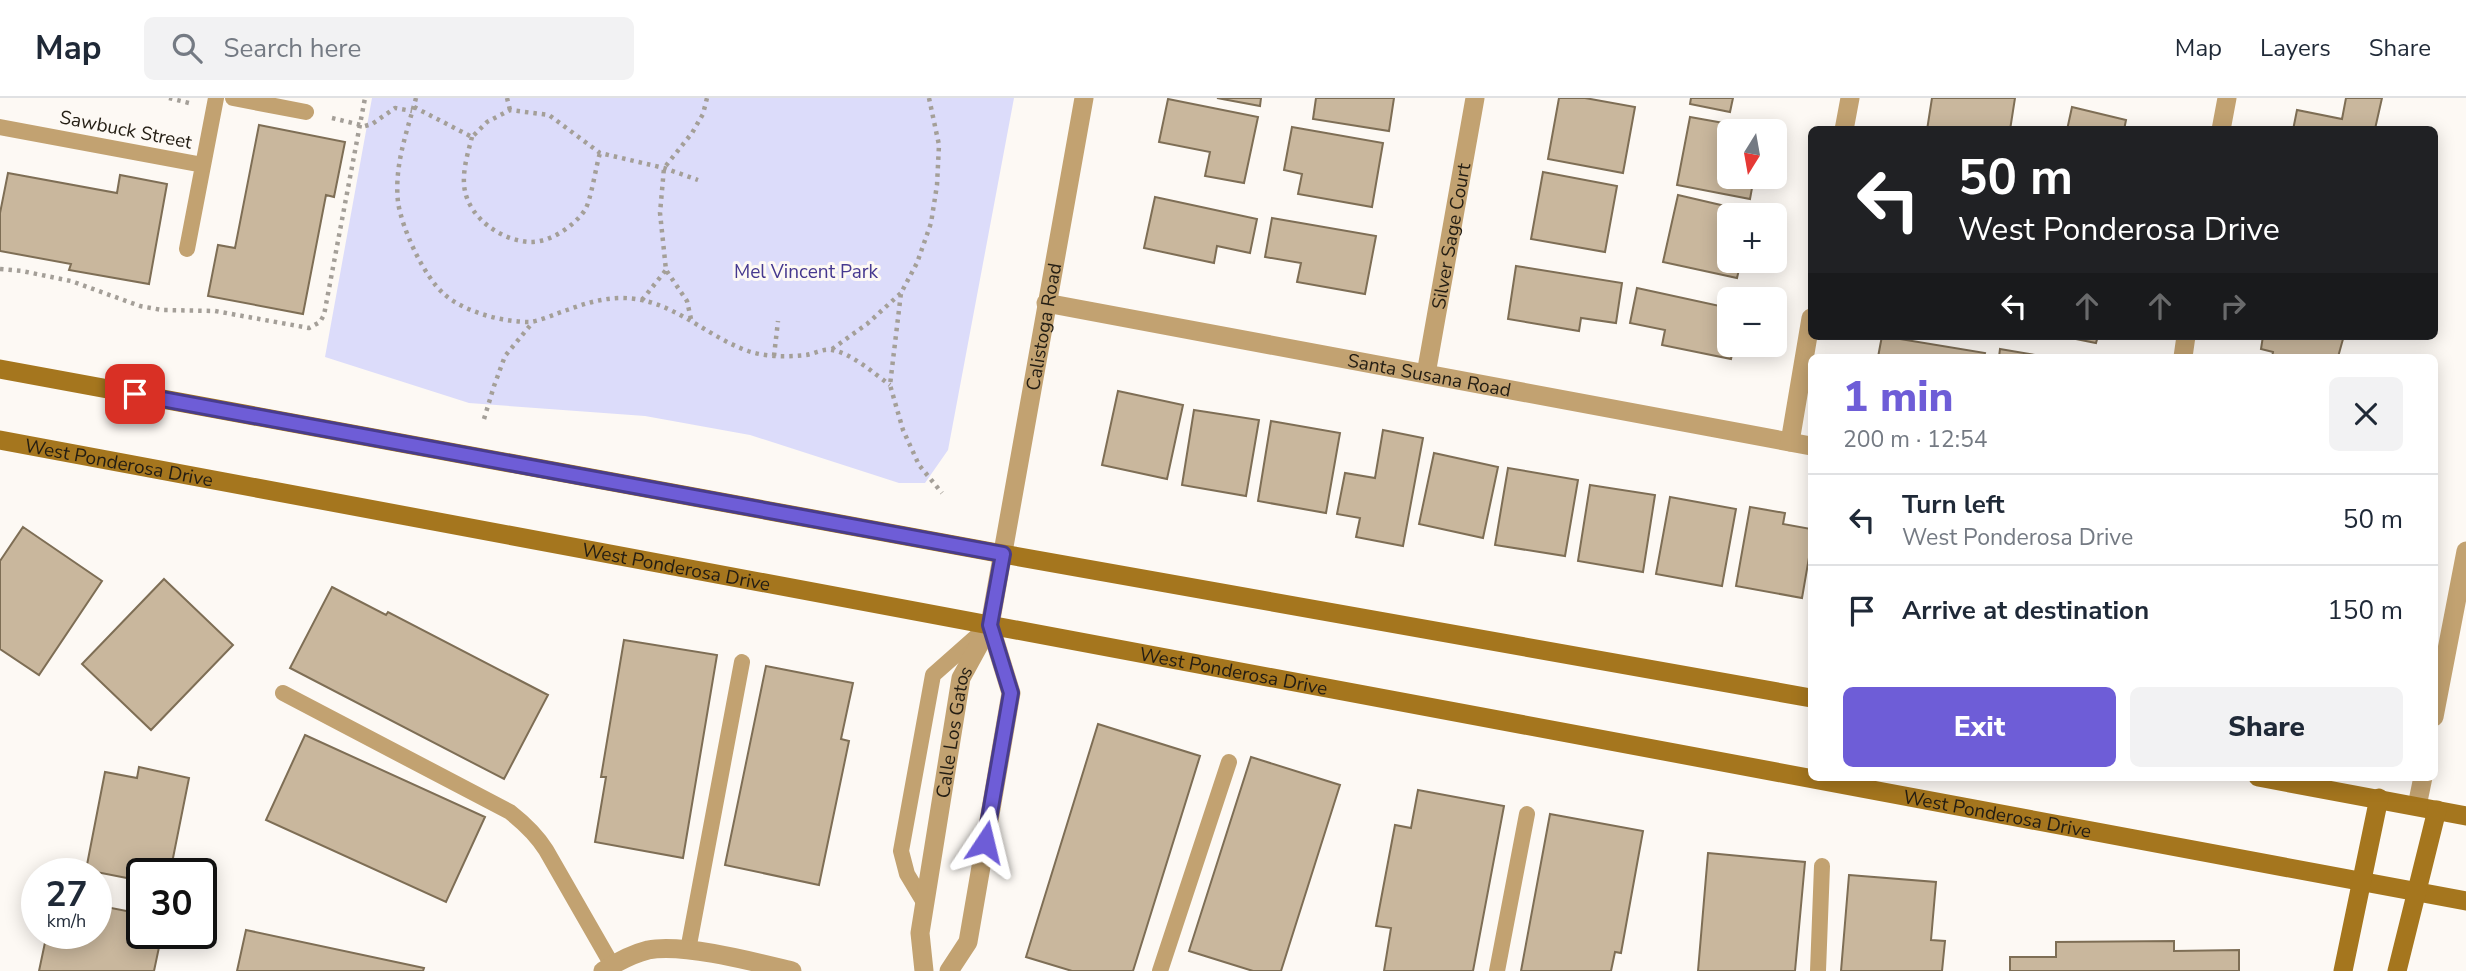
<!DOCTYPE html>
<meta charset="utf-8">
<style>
body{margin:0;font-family:"Nunito Sans",sans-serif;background:#f2f2f3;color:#1f2937;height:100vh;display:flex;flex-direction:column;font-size:26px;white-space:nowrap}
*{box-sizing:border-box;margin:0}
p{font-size:23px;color:#747a83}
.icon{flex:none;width:38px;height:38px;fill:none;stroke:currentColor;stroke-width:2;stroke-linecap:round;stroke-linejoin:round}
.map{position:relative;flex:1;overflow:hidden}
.details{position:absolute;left:1808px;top:256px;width:630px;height:427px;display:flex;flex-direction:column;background:#fff;border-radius:10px;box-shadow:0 4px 18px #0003}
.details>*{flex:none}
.banner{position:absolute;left:1808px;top:28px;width:630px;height:214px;border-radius:10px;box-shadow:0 4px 18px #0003;background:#202124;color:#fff;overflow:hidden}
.needle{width:46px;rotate:191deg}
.fabs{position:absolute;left:1717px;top:21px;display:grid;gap:14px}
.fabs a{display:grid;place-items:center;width:70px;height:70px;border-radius:10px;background:#fff;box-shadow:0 4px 18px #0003;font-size:35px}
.speed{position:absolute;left:21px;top:760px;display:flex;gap:14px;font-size:35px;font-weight:700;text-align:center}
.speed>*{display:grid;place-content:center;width:91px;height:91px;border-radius:50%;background:#fff;box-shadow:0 4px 18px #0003;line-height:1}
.speed small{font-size:18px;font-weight:400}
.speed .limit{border:4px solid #111;border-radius:10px;background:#fff;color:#111}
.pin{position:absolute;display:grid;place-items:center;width:60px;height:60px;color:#fff;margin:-30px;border-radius:14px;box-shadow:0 4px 10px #0006}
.me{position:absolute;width:77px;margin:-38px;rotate:10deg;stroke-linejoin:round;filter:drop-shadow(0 0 5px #0008)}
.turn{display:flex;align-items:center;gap:24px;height:147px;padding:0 35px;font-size:32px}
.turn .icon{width:91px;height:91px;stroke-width:2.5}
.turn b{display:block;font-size:49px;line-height:60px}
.lanes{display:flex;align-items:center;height:66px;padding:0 35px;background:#0003;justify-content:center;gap:35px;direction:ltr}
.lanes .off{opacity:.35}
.round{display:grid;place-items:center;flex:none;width:74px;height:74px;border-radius:10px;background:#f2f2f3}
.head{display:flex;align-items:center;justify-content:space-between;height:119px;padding:0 35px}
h1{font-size:42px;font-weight:800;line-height:52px;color:#6e5dd7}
.primary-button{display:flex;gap:14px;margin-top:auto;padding:14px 35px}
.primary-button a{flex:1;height:80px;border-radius:10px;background:#6e5dd7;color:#fff;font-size:28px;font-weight:800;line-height:80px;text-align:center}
.primary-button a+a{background:#f2f2f3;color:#1f2937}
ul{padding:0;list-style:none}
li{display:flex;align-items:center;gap:21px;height:91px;padding:0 35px;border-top:2px solid #e0e1e3}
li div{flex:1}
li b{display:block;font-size:26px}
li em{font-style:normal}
header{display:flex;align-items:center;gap:42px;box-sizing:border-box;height:98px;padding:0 35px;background:#fff;border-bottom:2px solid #e0e1e3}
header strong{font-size:33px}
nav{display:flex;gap:38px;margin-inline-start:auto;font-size:24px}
.search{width:490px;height:63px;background:#f2f2f3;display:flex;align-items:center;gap:18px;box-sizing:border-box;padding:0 24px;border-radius:10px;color:#747a83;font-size:26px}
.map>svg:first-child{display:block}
</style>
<header>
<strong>Map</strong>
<div class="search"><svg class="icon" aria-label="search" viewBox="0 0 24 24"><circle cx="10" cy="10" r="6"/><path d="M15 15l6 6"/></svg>Search here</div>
<nav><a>Map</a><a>Layers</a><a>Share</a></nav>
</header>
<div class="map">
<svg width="2466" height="873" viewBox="0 0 2466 873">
<rect width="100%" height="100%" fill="#fdf9f4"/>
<path fill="#dcdcfa" d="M372 0H1014L948 352 925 385H899L750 337 645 318 469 305 325 259Z"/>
<path fill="#c9b79d" stroke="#7e6e55" stroke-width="2" d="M1217 0H1261L1260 8Z
M1316 0H1394L1389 33 1313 21Z
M1559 0H1585L1635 9 1623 75 1548 61Z
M1691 0H1733L1730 14 1690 6Z
M1932 0H2015L2010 32H1927Z
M2346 0H2382L2375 31 2377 32H2293L2297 12 2342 21Z
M1168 1 1258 19 1244 85 1205 78 1210 54 1159 44Z
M2072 9 2126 22 2124 32H2067Z
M1690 19 1763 32 1729 33V79H1754L1750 101 1677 87Z
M259 27 345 44 334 99 326 97 303 216 208 198 218 147 235 150Z
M1292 29 1383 45 1372 109 1298 96 1302 76 1284 72Z
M1543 74 1617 88 1605 154 1531 141Z
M8 75 117 95 120 77 167 86 149 186 69 172 71 166 0 153V115Z
M1678 97 1751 114 1750 117H1729V163H1741L1737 180 1663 164Z
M1155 99 1257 121 1250 155 1217 148 1214 165 1144 150Z
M1272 120 1376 138 1365 196 1297 184 1301 165 1265 159Z
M1516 168 1622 185 1616 225 1581 220 1579 233 1508 221Z
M1637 190 1729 210V247H1734L1731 261 1662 247 1665 232 1630 225Z
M1882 238 1985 255 1984 259H1878Z
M2061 238H2098L2096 245Z
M2263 238H2331L2343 241 2338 259H2272L2273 254 2261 251Z
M2000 251 2047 259H1999Z
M1118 293 1183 307 1167 381 1102 367Z
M1194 312 1259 322 1246 398 1182 387Z
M1271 323 1340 335 1326 415 1258 403Z
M1383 332 1423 340 1403 448 1356 439 1360 420 1337 416 1345 375 1375 380Z
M1434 355 1498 369 1483 440 1419 426Z
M1508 370 1578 382 1565 458 1495 447Z
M1590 387 1655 397 1643 474 1578 463Z
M1670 399 1736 411 1722 488 1656 476Z
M1750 409 1785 415 1783 426 1811 431V448L1802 500 1736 488Z
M23 429 102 483 39 577 0 551V463Z
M164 481 233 547 151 632 82 566Z
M332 489 386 517 388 514 548 597 504 681 290 570Z
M624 542 717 557 683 760 595 744 606 679H601Z
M766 568 853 585 841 641 849 643 819 787 725 767Z
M1098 626 1200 658 1133 873H1072L1026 859Z
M305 637 485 719 446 804 266 722Z
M1251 659 1340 687 1281 873H1253L1189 853Z
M139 669 189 680 170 775H142V783L86 772 105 674 137 680Z
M1418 692 1504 708 1473 873H1384L1391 830 1376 828 1395 727 1411 730Z
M1550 716 1643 733 1621 855 1615 854 1611 873H1521Z
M1708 755 1805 764 1795 873H1698Z
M1849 777 1936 784 1931 842 1945 843 1942 873H1841Z
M96 807 142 816V835H162L154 873H39L47 835H96Z
M246 832 424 870 423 873H237Z
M2174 843V853L2239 852V873H2010V859H2056V844Z"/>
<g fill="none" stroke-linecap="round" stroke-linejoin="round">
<path stroke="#a49f98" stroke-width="4.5" stroke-dasharray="3.5 5" stroke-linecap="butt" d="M169 0 189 5
M416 0C407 34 394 67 398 104 402 131 424 179 445 197 467 215 503 224 530 224 538 223 548 219 556 216 578 208 598 200 622 200 671 200 705 238 748 253 766 259 787 259 806 257 814 256 824 250 832 252 851 255 875 276 890 287
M507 0 510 12
M929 0 939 47 937 87 931 125 917 165 901 195 890 287 903 332 919 367 942 395
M414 9 472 39 487 24 510 12 549 17 600 55 664 70 698 82
M332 20 365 28 372 26 395 10 412 13
M472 39C468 54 463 71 464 86 466 119 501 143 531 144 551 144 574 128 585 112 591 102 596 68 600 55
M0 171 22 173 71 183 140 208 162 212 215 213 309 230 320 224 324 217 365 0
M642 202 666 172
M691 221 687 203 666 172 660 115 664 70 692 35 703 16 707 0
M832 251 867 226 901 195
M774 258 778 223
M484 321 494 288 505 258 533 224"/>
<path stroke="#c2a271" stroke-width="16" d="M233 0 306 14
M0 29 203 67
M187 151 216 0
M283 595 510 714C524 725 536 736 546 752L612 867
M925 806 907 776 901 753 933 577 985 531
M688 852 742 564
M1160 873 1229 664
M1497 873 1527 716
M1818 873 1822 768"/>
<g stroke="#c2a271" stroke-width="19">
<path d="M1844 32 1850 0"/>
<path d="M2221 32 2227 0"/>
<path id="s1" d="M1046 205 1811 348"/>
<path d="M2183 259 2186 238"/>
<path id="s2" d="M1426 276 1475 0"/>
<path d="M1790 344 1811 220"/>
<path d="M2434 619 2466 453"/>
<path d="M2417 708 2423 679"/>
<path d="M603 873C617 864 632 856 648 852 683 845 755 864 792 873"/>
<path id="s3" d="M924 873 920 835 961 580 990 527 1084 0"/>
<path d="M949 873 968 844 1011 595 990 527"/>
</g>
<g stroke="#a5761e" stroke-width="19">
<path d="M0 271 1003 456 1811 600"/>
<path id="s4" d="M0 342 2466 803"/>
<path d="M2258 679 2466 718"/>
<path d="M2343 873 2379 700"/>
<path d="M2397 873 2437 712"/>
</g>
</g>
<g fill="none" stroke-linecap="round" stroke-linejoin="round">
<defs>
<path id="route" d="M135 296 1003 456 990 527 1011 595 985 744"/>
</defs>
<use href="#route" stroke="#483c8c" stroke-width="18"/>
<use href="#route" stroke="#6e5dd7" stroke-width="12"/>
</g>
<g text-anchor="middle" stroke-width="6" stroke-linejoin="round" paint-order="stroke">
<g font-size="19" fill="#231d13" stroke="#fdf9f4">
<text transform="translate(126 31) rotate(11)" y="7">Sawbuck Street</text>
<text dy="7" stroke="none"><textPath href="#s2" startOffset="140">Silver Sage Court</textPath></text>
<text dy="7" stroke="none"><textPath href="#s3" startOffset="660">Calistoga Road</textPath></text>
<text dy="7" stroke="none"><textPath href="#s1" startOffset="390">Santa Susana Road</textPath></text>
<text dy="7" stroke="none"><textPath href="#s4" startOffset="121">West Ponderosa Drive</textPath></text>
<text dy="7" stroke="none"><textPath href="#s4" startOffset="688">West Ponderosa Drive</textPath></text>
<text dy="7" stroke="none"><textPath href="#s4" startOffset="1255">West Ponderosa Drive</textPath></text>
<text dy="7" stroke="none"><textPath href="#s3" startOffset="242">Calle Los Gatos</textPath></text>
<text dy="7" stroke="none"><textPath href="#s4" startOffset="2032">West Ponderosa Drive</textPath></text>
</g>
<g font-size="19" fill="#45388f" stroke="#fdf9f4">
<text x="806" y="180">Mel Vincent Park</text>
</g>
</g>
</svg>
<div class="fabs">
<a><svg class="needle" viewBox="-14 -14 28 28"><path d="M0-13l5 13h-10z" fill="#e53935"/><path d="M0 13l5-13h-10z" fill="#747a83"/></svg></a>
<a>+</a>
<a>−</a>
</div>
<div class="speed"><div>27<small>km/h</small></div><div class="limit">30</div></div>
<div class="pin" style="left:135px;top:296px;background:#d93025"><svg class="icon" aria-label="arrive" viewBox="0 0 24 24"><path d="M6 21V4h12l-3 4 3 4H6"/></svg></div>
<svg class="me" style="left:985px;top:744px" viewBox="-20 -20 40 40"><path d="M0-17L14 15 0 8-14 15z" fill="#6e5dd7" stroke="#fff" stroke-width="4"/></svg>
<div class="banner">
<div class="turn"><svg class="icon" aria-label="left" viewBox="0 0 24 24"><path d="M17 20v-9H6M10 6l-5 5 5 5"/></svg><div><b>50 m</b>West Ponderosa Drive</div></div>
<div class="lanes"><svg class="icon" aria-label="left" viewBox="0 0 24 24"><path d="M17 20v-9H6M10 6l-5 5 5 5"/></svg><svg class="icon off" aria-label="ahead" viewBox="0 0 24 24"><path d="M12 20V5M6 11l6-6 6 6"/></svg><svg class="icon off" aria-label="ahead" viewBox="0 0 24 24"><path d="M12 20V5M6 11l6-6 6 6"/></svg><svg class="icon off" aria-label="right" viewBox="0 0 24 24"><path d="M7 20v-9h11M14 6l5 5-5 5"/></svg></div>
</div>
<section class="details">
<div class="head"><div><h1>1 min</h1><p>200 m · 12:54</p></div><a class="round"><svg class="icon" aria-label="close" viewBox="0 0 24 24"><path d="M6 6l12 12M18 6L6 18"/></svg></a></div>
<ul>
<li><svg class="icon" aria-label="left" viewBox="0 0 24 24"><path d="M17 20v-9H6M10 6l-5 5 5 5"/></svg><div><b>Turn left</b><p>West Ponderosa Drive</p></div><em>50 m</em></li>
<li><svg class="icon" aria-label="arrive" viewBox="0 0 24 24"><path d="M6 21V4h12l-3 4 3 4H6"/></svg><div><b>Arrive at destination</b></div><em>150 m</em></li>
</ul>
<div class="primary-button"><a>Exit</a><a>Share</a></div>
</section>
</div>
